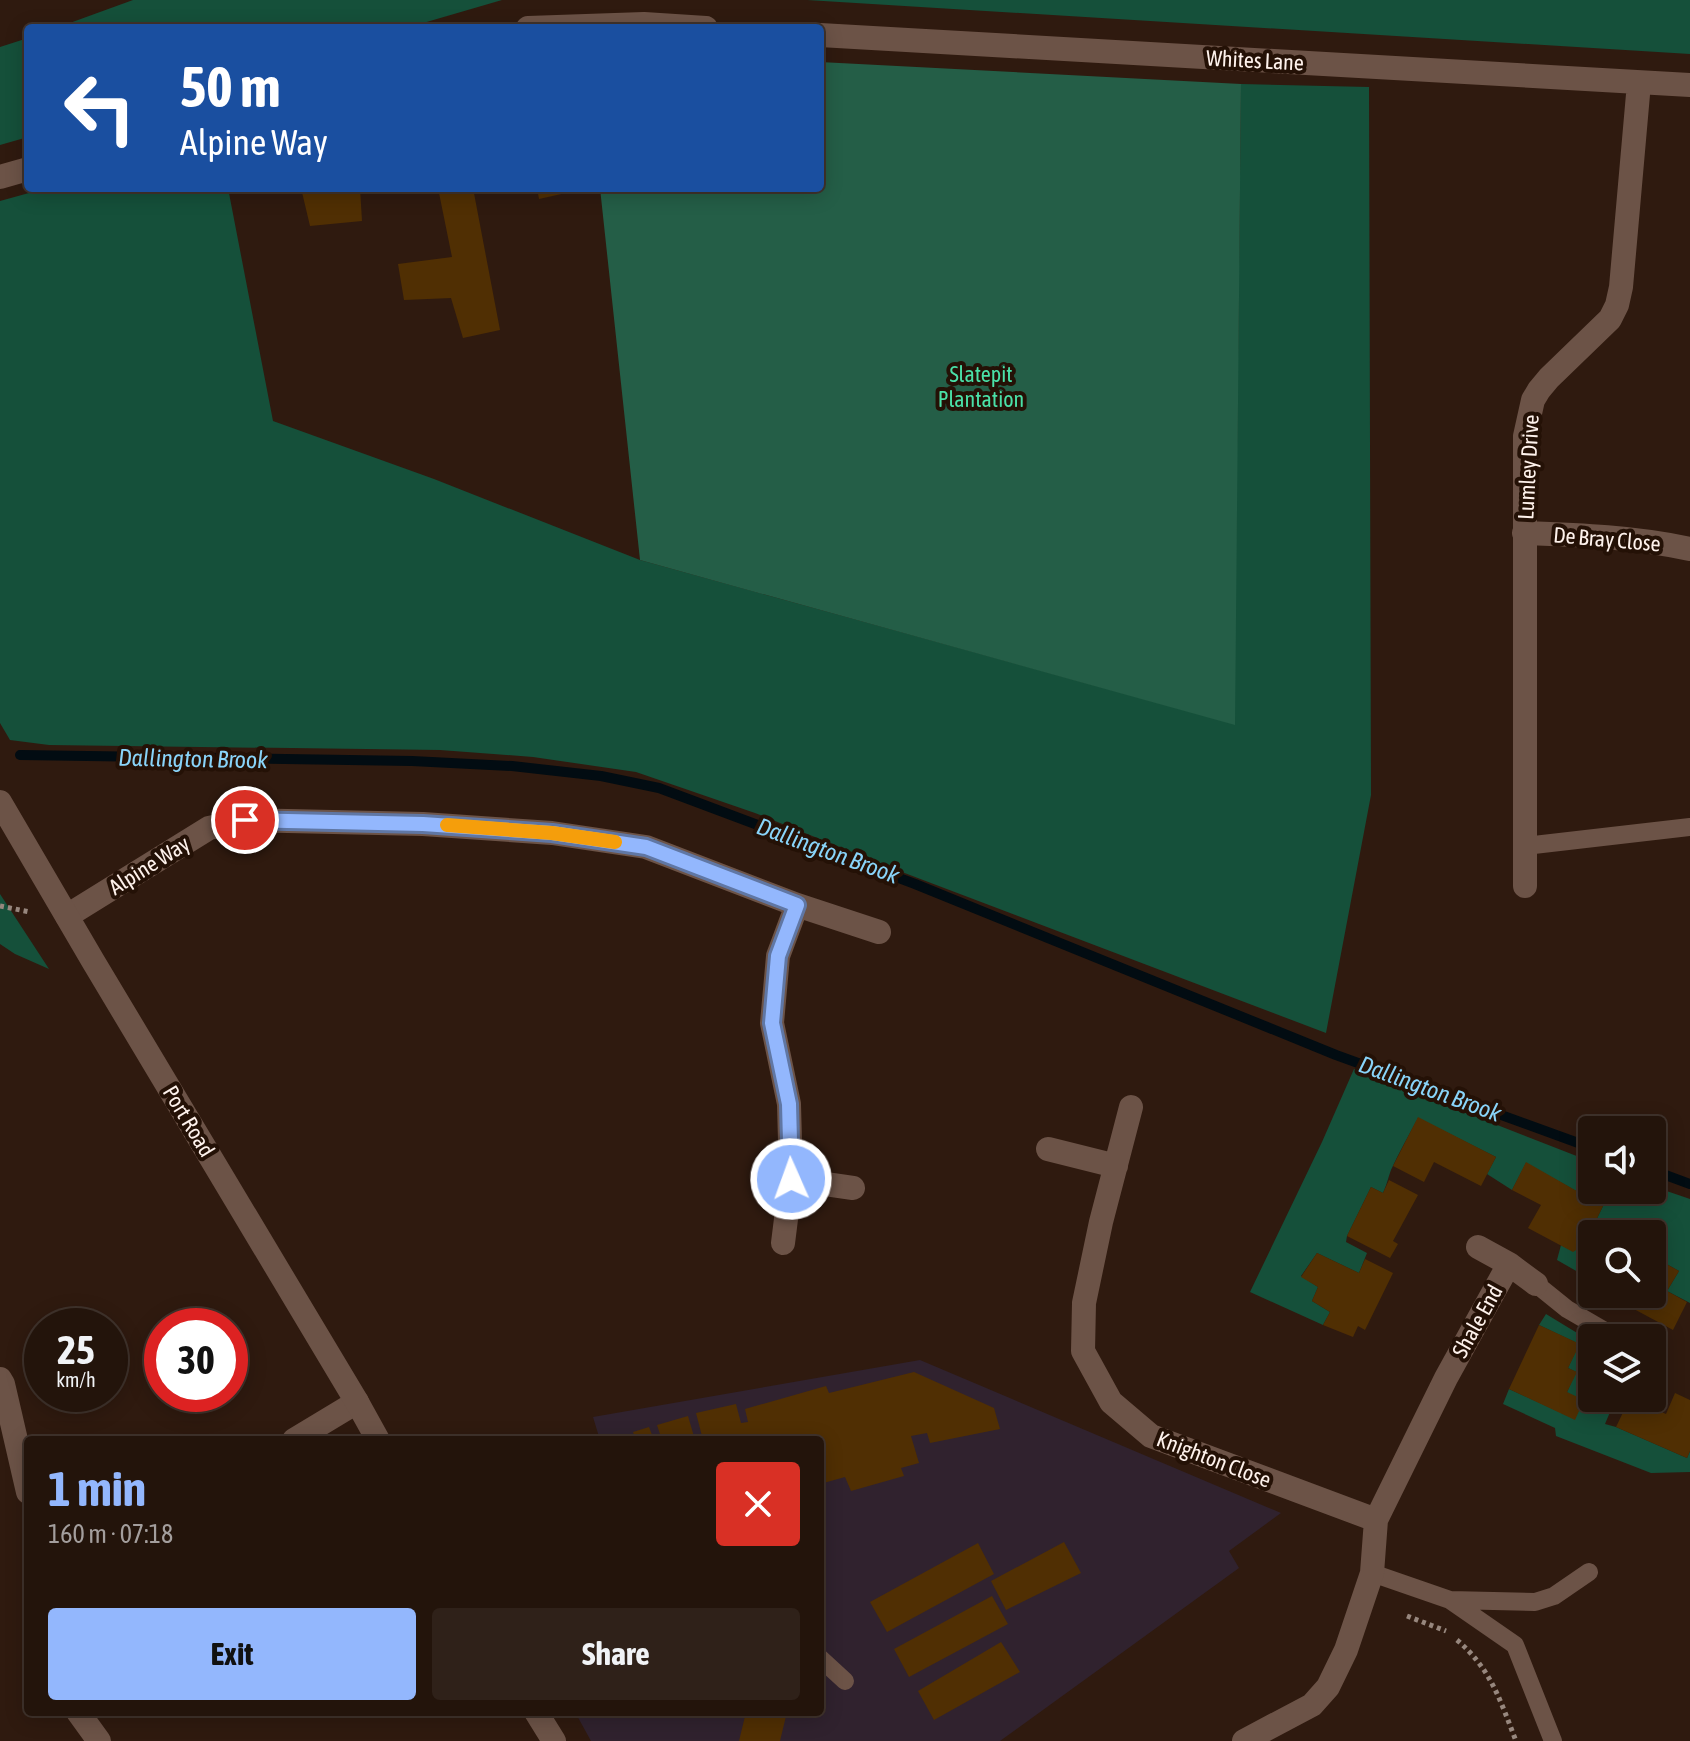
<!DOCTYPE html>
<meta charset="utf-8">
<style>
body{margin:0;font-family:"Asap Condensed",sans-serif;background:#2f2119;color:#f1f3f6;height:100vh;display:flex;flex-direction:column;font-size:30px;white-space:nowrap}
*{box-sizing:border-box;margin:0}
p{font-size:26px;color:#a39e9d}
.icon{flex:none;width:44px;height:44px;fill:none;stroke:currentColor;stroke-width:2;stroke-linecap:round;stroke-linejoin:round}
.map{position:relative;flex:1;overflow:hidden}
.drawer{position:absolute;left:24px;top:1436px;width:800px;height:280px;display:flex;flex-direction:column;background:#23140b;border-radius:8px;box-shadow:0 4px 20px #0003,0 0 0 2px #40332c}
.drawer>*{flex:none}
.guide{position:absolute;left:24px;top:24px;width:800px;height:168px;border-radius:8px;box-shadow:0 4px 20px #0003,0 0 0 2px #40332c;background:#1a4fa0;color:#fff;overflow:hidden}
.controls{position:absolute;left:1578px;top:1116px;display:grid;gap:16px}
.controls a{display:grid;place-items:center;width:88px;height:88px;border-radius:8px;background:#23140b;box-shadow:0 4px 20px #0003,0 0 0 2px #40332c;font-size:40px}
.speed{position:absolute;left:24px;top:1308px;display:flex;gap:16px;font-size:40px;font-weight:700;text-align:center}
.speed>*{display:grid;place-content:center;width:104px;height:104px;border-radius:50%;background:#23140b;box-shadow:0 4px 20px #0003,0 0 0 2px #40332c;line-height:1}
.speed small{font-size:20px;font-weight:400}
.speed .limit{border:12px solid #d22;background:#fff;color:#111}
.pin{position:absolute;display:grid;place-items:center;width:68px;height:68px;color:#fff;margin:-34px;border:4px solid #fff;border-radius:50%;box-shadow:0 2px 8px #0007}
.me{position:absolute;width:88px;margin:-44px;rotate:358deg;stroke-linejoin:round;filter:drop-shadow(0 0 6px #0008)}
.turn{display:flex;align-items:center;gap:28px;height:168px;padding:0 24px;font-size:36px}
.turn .icon{width:104px;height:104px;stroke-width:2.5}
.turn b{display:block;font-size:56px;line-height:68px}
.round{display:grid;place-items:center;flex:none;width:84px;height:84px;border-radius:8px;background:#2f2119}
.headline{display:flex;align-items:center;justify-content:space-between;height:136px;padding:0 24px}
h1{font-size:48px;font-weight:700;line-height:60px;color:#93b7fd}
.primary-button{display:flex;gap:16px;margin-top:auto;padding:16px 24px}
.primary-button a{flex:1;height:92px;border-radius:8px;background:#93b7fd;color:#111;font-size:32px;font-weight:700;line-height:92px;text-align:center}
.primary-button a+a{background:#2f2119;color:#f1f3f6}
.map>svg:first-child{display:block}
</style>
<div class="map">
<svg width="1690" height="1741" viewBox="0 0 1690 1741">
<rect width="100%" height="100%" fill="#2f1a0f"/>
<path fill="#30222e" d="M920 1360 1281 1513 1229 1551 1239 1568 1000 1741H591L575 1712H820V1440H600L593 1417Z"/>
<path fill="#15503a" d="M133 0H502L406 28H56Z
M807 0H1690V54Z
M28 38V137L0 145V47Z
M1241 84 1369 87 1371 795 1326 1033 902 872 755 813 636 772 533 757 440 750 49 745 10 740 0 723V201L47 188H228L273 421 434 479 640 560 1234 724Z
M0 894 49 969 15 954 0 944Z
M1354 1069 1592 1162V1190H1652V1186L1690 1199V1303L1667 1291 1679 1271 1652 1256V1234H1592V1280L1557 1260 1561 1245 1573 1251 1584 1245 1603 1206 1526 1163 1512 1190 1487 1174 1496 1157 1418 1118C1409 1135 1399 1152 1391 1170 1388 1178 1387 1184 1383 1193L1371 1187 1347 1236 1346 1242 1367 1253 1359 1273 1317 1253 1301 1276 1318 1287 1312 1301 1330 1312 1323 1325 1250 1292 1322 1142Z
M1546 1314 1592 1342V1398H1616L1605 1424 1616 1427 1687 1458 1690 1451V1472L1651 1473 1556 1436 1555 1428 1503 1404 1509 1389 1575 1419 1567 1392 1576 1372 1568 1368 1579 1344 1539 1325Z"/>
<path fill="#245e47" d="M820 62 1241 84 1235 725 640 560 600 188H820Z"/>
<g fill="none" stroke-linecap="round" stroke-linejoin="round">
<path stroke="#020c12" stroke-width="10" d="M20 755 412 761 512 766 601 776 659 788 915 884 1336 1055 1592 1148
M1652 1170 1690 1184"/>
</g>
<path fill="#502f03" d="M301 188H360L362 221 310 226Z
M438 188H473L500 330 463 338 451 298 404 300 398 264 452 257Z
M537 188H584V189L539 199Z
M1418 1117 1496 1157 1481 1186 1434 1162 1424 1182 1393 1166Z
M1526 1162 1603 1206 1584 1245 1573 1252 1528 1228 1541 1205 1512 1190Z
M1389 1180 1418 1195 1393 1241 1398 1244 1390 1258 1347 1236 1371 1187 1383 1193Z
M1317 1253 1359 1273 1365 1259 1393 1273 1365 1330 1358 1326 1353 1337 1323 1325 1330 1312 1312 1301 1318 1287 1301 1277Z
M1652 1256 1679 1271 1667 1291 1687 1302 1673 1330 1606 1294H1652Z
M1539 1325 1580 1344 1568 1368 1577 1372 1567 1392 1584 1400 1575 1420 1509 1389Z
M914 1372 994 1408 1000 1429 930 1443 927 1433 911 1436 919 1463 901 1468 904 1476 851 1491 845 1477 820 1484V1440H703L696 1413 736 1404 741 1423 748 1422 745 1409 826 1386 829 1393Z
M1675 1393 1690 1400V1451L1687 1458 1616 1427 1630 1398 1666 1414Z
M688 1416 695 1440H662L657 1425Z
M649 1427 654 1440H636L633 1432Z
M1064 1542 1081 1573 1006 1610 991 1581Z
M978 1543 994 1574 887 1632 870 1602Z
M992 1596 1008 1624 909 1677 894 1649Z
M1001 1642 1020 1672 934 1720 918 1691Z
M746 1712H787L780 1741H739Z"/>
<g fill="none" stroke-linecap="round" stroke-linejoin="round">
<path stroke="#97877e" stroke-width="5" stroke-dasharray="4 4" stroke-linecap="butt" d="M0 906 30 912
M1407 1616 1446 1631
M1457 1640C1491 1669 1500 1700 1516 1741"/>
<path stroke="#6c5347" stroke-width="18" d="M1525 846 1690 827
M1536 1284 1567 1309 1617 1338
M1652 1361 1657 1372
M1372 1573 1450 1600 1535 1602 1554 1596 1589 1572
M1450 1600 1515 1645 1553 1741
M820 1658 845 1681"/>
<path stroke="#6c5347" stroke-width="24" d="M528 28 644 24 706 28
M820 35 1690 85
M0 177 28 169
M1524 533C1580 535 1635 537 1690 549
M1525 886V436L1533 400 1539 390 1549 378 1610 319 1617 305 1621 287 1639 83
M67 916 209 828 245 820 423 824 552 833 646 847 797 905 879 932
M1131 1107 1101 1222 1084 1303 1083 1351 1111 1402 1151 1436 1376 1520
M1048 1149 1116 1166
M791 1179 853 1188
M783 1243 791 1179 789 1104 772 1023 778 956 797 905
M1478 1247 1509 1264 1536 1284
M0 1379 3 1384 28 1492
M294 1440 357 1402
M78 1712 99 1741
M1244 1741 1312 1705 1328 1687 1346 1650 1372 1573 1376 1520 1446 1378 1509 1264"/>
<path stroke="#6c5347" stroke-width="24" d="M0 802 93 961 357 1402 378 1440
M536 1712 554 1741"/>
</g>
<g fill="none" stroke-linecap="round" stroke-linejoin="round">
<defs>
<path id="route" d="M245 820 423 824 552 833 646 847 797 905 778 956 772 1023 789 1104 791 1179"/>
</defs>
<use href="#route" stroke="#6077a4" stroke-width="20"/>
<use href="#route" stroke="#93b7fd" stroke-width="14"/>
<path stroke="#f59e0b" stroke-width="14" d="M447 825 552 833 615 842"/>
</g>
<g text-anchor="middle" stroke-width="8" stroke-linejoin="round" paint-order="stroke">
<g font-size="22" fill="#fef2ec" stroke="#241106">
<text transform="translate(1255 60) rotate(3)" y="8">Whites Lane</text>
<text transform="translate(1528 467) rotate(-87)" y="8">Lumley Drive</text>
<text transform="translate(1607 539) rotate(5)" y="8">De Bray Close</text>
<text transform="translate(149 865) rotate(-32)" y="8">Alpine Way</text>
<text transform="translate(189 1121) rotate(59)" y="8">Port Road</text>
<text transform="translate(1477 1321) rotate(-61)" y="8">Shale End</text>
<text transform="translate(1214 1459) rotate(21)" y="8">Knighton Close</text>
</g>
<g font-size="22" fill="#4ae1a8" stroke="#241106">
<text x="981" y="382">Slatepit<tspan x="981" dy="25">Plantation</tspan></text>
</g>
<g font-size="24" font-style="italic" fill="#89d4f9" stroke="#241106">
<text transform="translate(193 759) rotate(1)" y="8">Dallington Brook</text>
<text transform="translate(828 851) rotate(20)" y="8">Dallington Brook</text>
<text transform="translate(1430 1089) rotate(20)" y="8">Dallington Brook</text>
</g>
</g>
</svg>
<div class="controls">
<a><svg class="icon" aria-label="sound" viewBox="0 0 24 24"><path d="M4 9h4l5-4v14l-5-4H4zM17 9q2 3 0 6"/></svg></a>
<a><svg class="icon" aria-label="search" viewBox="0 0 24 24"><circle cx="10" cy="10" r="6"/><path d="M15 15l6 6"/></svg></a>
<a><svg class="icon" aria-label="layers" viewBox="0 0 24 24"><path d="M12 4l9 5-9 5-9-5zM3 14l9 5 9-5"/></svg></a>
</div>
<div class="speed"><div>25<small>km/h</small></div><div class="limit">30</div></div>
<div class="pin" style="left:245px;top:820px;background:#d93025"><svg class="icon" aria-label="arrive" viewBox="0 0 24 24"><path d="M6 21V4h12l-3 4 3 4H6"/></svg></div>
<svg class="me" style="left:791px;top:1179px" viewBox="-20 -20 40 40"><circle r="17" fill="#93b7fd" stroke="#fff" stroke-width="3"/><path d="M0-11L8 9 0 5-8 9z" fill="#fff"/></svg>
<div class="guide">
<div class="turn"><svg class="icon" aria-label="left" viewBox="0 0 24 24"><path d="M17 20v-9H6M10 6l-5 5 5 5"/></svg><div><b>50 m</b>Alpine Way</div></div>
</div>
<section class="drawer">
<div class="headline"><div><h1>1 min</h1><p>160 m · 07:18</p></div><a class="round" style="background:#d93025;color:#fff"><svg class="icon" aria-label="close" viewBox="0 0 24 24"><path d="M6 6l12 12M18 6L6 18"/></svg></a></div>
<div class="primary-button"><a>Exit</a><a>Share</a></div>
</section>
</div>
